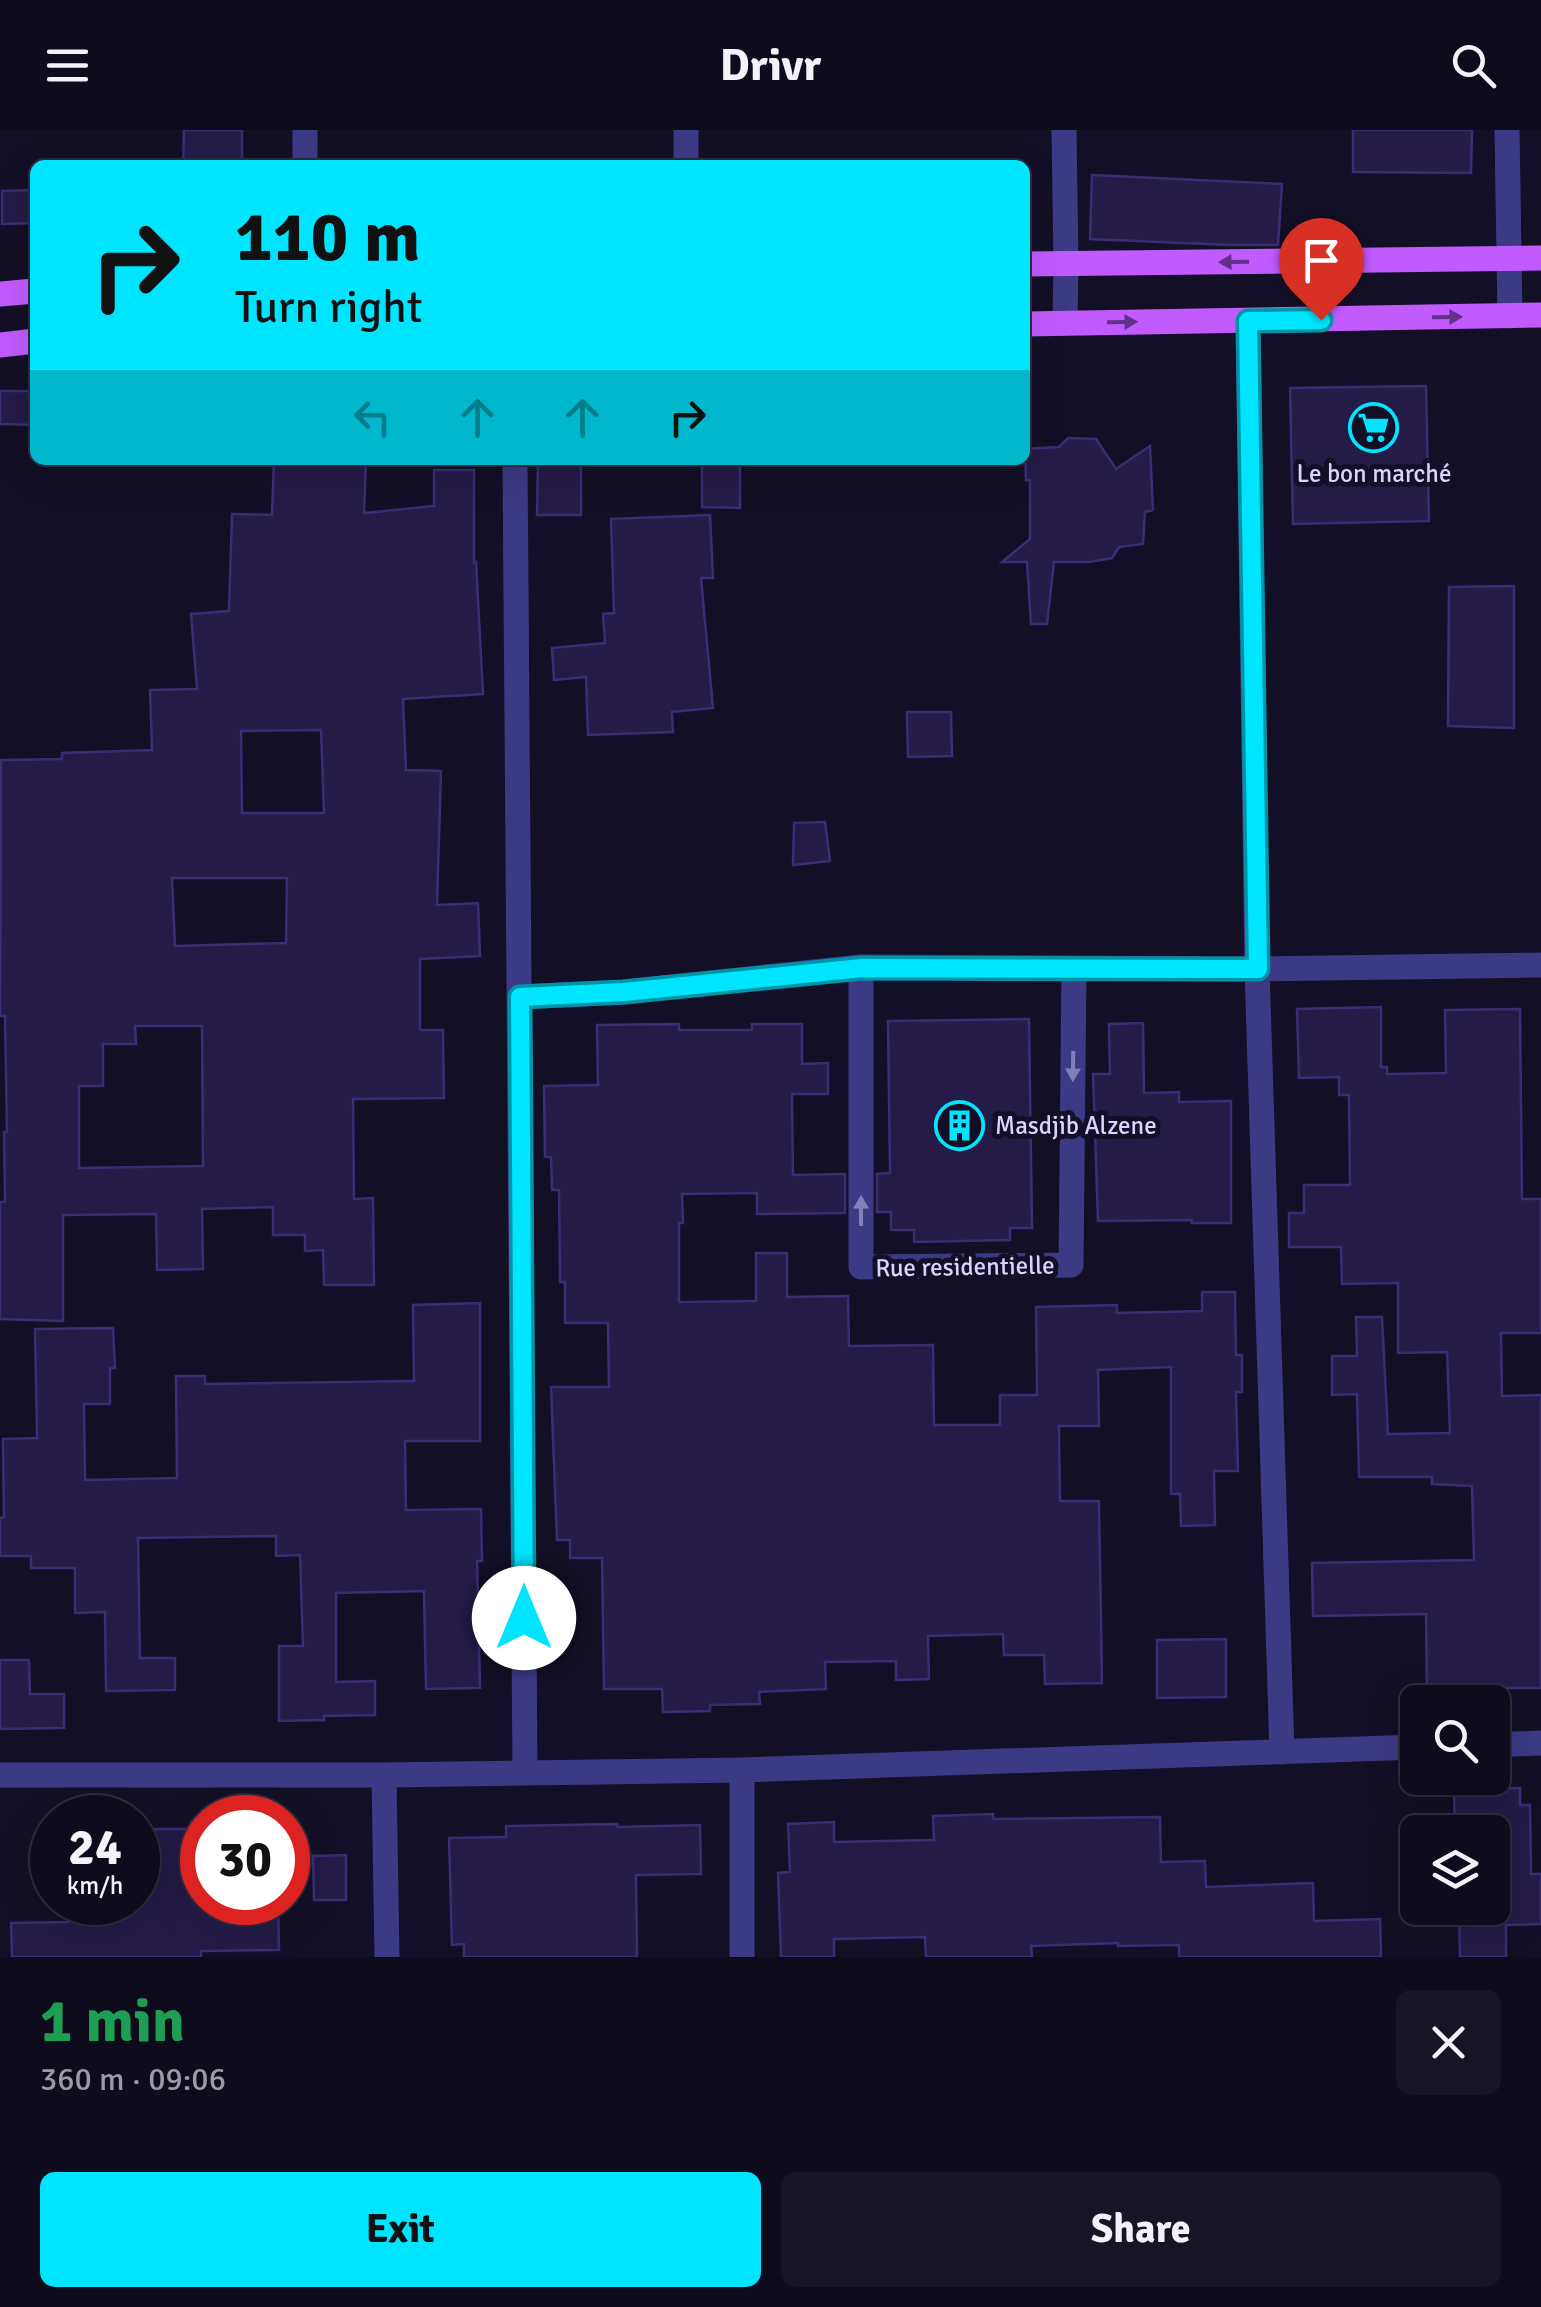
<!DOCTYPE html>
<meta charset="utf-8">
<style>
body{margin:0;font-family:Signika,sans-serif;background:#171425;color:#f1f3f6;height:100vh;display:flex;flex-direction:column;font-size:38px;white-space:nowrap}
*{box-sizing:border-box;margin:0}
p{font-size:32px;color:#9b9ba3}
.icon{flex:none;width:55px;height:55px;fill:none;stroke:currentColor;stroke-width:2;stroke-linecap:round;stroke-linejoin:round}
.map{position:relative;height:1827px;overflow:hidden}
.panel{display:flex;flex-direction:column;background:#0e0b1c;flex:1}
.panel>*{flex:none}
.top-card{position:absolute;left:30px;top:30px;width:1000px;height:305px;border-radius:15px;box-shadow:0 10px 40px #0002,0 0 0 2px #2e2b3b;background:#00e5ff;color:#111;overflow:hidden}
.tools{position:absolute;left:1400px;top:1555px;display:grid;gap:20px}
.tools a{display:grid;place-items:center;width:110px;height:110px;border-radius:15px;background:#0e0b1c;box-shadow:0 10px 40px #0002,0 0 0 2px #2e2b3b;font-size:50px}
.speed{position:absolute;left:30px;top:1665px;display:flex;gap:20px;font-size:50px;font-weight:700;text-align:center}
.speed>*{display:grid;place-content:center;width:130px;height:130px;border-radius:50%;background:#0e0b1c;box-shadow:0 10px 40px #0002,0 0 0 2px #2e2b3b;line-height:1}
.speed small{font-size:25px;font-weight:400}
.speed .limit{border:15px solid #d22;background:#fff;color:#111}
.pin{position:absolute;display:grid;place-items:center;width:85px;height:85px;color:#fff;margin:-102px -42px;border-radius:50% 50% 50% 0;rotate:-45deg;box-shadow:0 0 10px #0007}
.pin .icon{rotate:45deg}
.me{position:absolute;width:110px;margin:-55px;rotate:0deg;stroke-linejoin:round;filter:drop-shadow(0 0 8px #0008)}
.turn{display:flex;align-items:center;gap:35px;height:210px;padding:0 40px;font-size:45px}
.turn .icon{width:130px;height:130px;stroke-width:2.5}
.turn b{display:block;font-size:70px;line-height:85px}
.lanes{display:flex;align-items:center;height:95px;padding:0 40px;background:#0003;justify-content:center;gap:50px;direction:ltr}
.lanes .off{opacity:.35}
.round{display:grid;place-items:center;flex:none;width:105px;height:105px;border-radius:15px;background:#171425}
.summary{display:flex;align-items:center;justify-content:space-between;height:170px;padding:0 40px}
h1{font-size:60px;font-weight:800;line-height:75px;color:#1e9e55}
.cta{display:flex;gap:20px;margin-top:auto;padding:20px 40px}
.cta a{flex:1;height:115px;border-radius:15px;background:#00e5ff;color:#111;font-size:40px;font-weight:800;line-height:115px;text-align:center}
.cta a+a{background:#171425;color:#f1f3f6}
header{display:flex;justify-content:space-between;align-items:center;height:130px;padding:0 40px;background:#0e0b1c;font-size:45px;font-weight:800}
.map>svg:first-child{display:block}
</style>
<header><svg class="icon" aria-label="menu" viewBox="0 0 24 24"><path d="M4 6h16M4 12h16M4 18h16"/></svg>Drivr<svg class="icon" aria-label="search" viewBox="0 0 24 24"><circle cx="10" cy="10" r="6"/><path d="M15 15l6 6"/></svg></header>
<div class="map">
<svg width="1541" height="1827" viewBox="0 0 1541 1827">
<rect width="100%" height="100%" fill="#130f26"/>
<path fill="#241b47" stroke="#3b2d73" stroke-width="2.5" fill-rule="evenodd" d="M184 0H242V35H183Z
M1353 0H1472L1471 43 1353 42Z
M1092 45 1282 54 1278 115H1230L1090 109Z
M35 60V93L2 94V61Z
M1426 256 1429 391 1293 394 1290 258Z
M0 261H35V295L0 294Z
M1068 308 1096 309 1116 339 1150 316 1153 380 1145 382 1143 414 1119 417 1112 428 1089 432H1054L1047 494H1031L1027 432H1002L1030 409V350H1026L1025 319 1059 317Z
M274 330H366L364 383 434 376V340H474V433L476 432 483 564 403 569 406 640 441 641 437 775 478 773 480 826 420 829V900H443L444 968 353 969 354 1069 373 1068 374 1155H324L323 1120 305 1121V1105H273V1077L202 1079 203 1139 157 1140 156 1084 63 1085V1191L0 1189V1072H5L4 1002H7L5 886H0L1 630 62 629V623L152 620 150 560 197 559 191 484 229 481 232 384 272 385ZM321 600 324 683H242L241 601ZM172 748H287L286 813 175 816ZM135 896H202L203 1036 79 1038V956H103V914H136Z
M538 330H581V385H537Z
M702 330H740V378L702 377Z
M710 385 713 448H701L713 578 672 582 673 602 588 605 586 547 554 550 552 518 605 513 603 484 614 483 611 389Z
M1514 456V598L1448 596 1449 457Z
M907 582H951L952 626 908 627Z
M825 692 830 731 793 735 794 693Z
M1381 877V937H1387V944L1446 943 1445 880 1520 879 1522 1069H1541V1203H1501L1502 1266 1541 1265V1558H1472V1565L1427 1566 1426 1484 1313 1486 1312 1433 1474 1430 1472 1356 1432 1354V1347H1359L1357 1264 1332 1265V1226H1357L1356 1187H1382L1388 1304 1450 1303 1447 1222 1398 1223V1153L1342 1154 1341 1117H1289V1083H1304V1055H1350L1349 965H1339V947L1299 948 1297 879Z
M1029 889 1032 1098H1010V1110L914 1112V1100H891V1082H877V1044L890 1043 888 891Z
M1143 893 1144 963 1179 962V972L1231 971V1093H1192V1090L1098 1091 1093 944H1110L1109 894Z
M679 894V900H752V894H802V934L828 933V964H792L793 1045 845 1044V1083L757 1084V1063L682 1064 683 1093H679V1172L756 1171V1123H787V1167L848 1166 849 1216 933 1215 934 1295H1000V1265H1037L1036 1177 1117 1175V1183L1202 1181V1162H1235L1236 1225H1242V1262H1236L1238 1341H1214L1215 1395 1181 1396 1180 1364H1171V1237L1098 1240 1099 1296H1059L1060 1371H1099L1102 1553 1045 1554 1044 1525H1004L1003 1504 928 1506 929 1549 896 1550V1531L825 1532 826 1559 759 1562 760 1574 710 1575V1581L663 1582 662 1559H604L602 1428H570V1410H557L551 1257H609L608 1193H565V1152H560L559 1060H552L551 1027H545L544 956 598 955 597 895Z
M480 1173V1311H405L406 1380 481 1379 482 1431H477L480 1558 426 1559 424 1461 336 1463V1552L375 1551V1585L324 1586V1590L279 1591V1516H303L300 1425 276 1426V1406L138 1408 140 1528H175V1560L106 1561 105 1482 75 1483V1438H31V1426H0V1388L4 1387 3 1309 37 1308 35 1199 113 1198 115 1238H110V1274H84L85 1350 177 1348 176 1246H205V1254L414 1251 413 1175Z
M1226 1509V1567L1157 1568V1510Z
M0 1530H29L30 1564H64V1598L0 1599Z
M1520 1658V1675H1530L1531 1744H1541V1794L1506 1795V1827H1460L1459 1778H1492V1702H1455L1454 1660Z
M993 1684V1689L1160 1687 1161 1732 1205 1731 1206 1757 1313 1753 1314 1791 1380 1789 1381 1827H1179V1815L1118 1816V1813L1031 1816 1032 1827H926L925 1807 834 1809V1827H781L778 1743 790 1742 788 1694 834 1692V1712L934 1710 933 1686Z
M617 1694V1697L700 1695 701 1744 636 1745 637 1827H464V1814L452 1815 449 1708 506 1707V1696Z
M138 1699H202V1772H278L279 1820 201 1821V1827H12L11 1793 68 1792V1772H138Z
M346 1725V1770H314L313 1726Z"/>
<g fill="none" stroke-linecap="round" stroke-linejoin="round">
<path stroke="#3d3a85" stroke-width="25" d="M305 0V35
M686 0V35
M1064 0 1066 133 1065 193
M1507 0 1510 186
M1248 191 1257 839 1282 1622
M515 330 525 1643
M861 837V1137L1071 1135 1074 839
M519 867 624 862 861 837 1257 839 1541 835
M1492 1615 1541 1613
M742 1640V1827
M0 1645H384L742 1640 1418 1617
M384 1645 387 1827"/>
<path stroke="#c25bff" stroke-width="25" d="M1025 134 1541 128
M0 164 35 161
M1025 194 1541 185
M0 215 35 211"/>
</g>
<defs><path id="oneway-solid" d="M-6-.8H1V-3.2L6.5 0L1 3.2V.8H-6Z" transform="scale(2.5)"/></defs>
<g fill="#623188">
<use href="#oneway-solid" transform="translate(1234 132) rotate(179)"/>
<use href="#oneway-solid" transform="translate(1447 187) rotate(-1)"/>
<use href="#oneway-solid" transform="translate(1122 192) rotate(-1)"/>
</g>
<g fill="#837fbc">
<use href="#oneway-solid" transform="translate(1073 936) rotate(91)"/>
<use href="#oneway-solid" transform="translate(861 1081) rotate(-90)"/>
</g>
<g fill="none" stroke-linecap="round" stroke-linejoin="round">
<defs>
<path id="route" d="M524 1488 520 867 624 862 862 838 1258 839 1248 191 1321 190"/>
</defs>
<use href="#route" stroke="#0095a6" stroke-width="25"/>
<use href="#route" stroke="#00e5ff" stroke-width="18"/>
</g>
<defs>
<symbol id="supermarket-ring" viewBox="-11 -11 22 22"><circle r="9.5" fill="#130f26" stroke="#00e5ff" stroke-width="1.5"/><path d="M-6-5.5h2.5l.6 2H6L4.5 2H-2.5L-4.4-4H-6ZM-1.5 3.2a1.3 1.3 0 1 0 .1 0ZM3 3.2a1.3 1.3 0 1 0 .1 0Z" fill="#00e5ff"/></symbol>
<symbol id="building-ring" viewBox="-11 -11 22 22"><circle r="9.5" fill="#130f26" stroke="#00e5ff" stroke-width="1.5"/><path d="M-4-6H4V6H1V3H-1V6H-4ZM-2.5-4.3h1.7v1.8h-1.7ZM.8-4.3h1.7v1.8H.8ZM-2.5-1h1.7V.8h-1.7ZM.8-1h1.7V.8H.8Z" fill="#00e5ff"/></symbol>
</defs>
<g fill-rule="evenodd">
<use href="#supermarket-ring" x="1346" y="270" width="55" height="55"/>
<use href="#building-ring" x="932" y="968" width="55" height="55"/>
</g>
<g text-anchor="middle" stroke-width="10" stroke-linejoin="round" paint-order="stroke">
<g font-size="25" fill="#d9d4ff" stroke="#130f26">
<text x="1374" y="352">Le bon marché</text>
<text x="995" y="1004" text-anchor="start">Masdjib Alzene</text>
</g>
<g font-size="25" fill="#d9d4ff" stroke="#130f26">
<text transform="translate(965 1136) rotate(-1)" y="9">Rue residentielle</text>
</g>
</g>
</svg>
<div class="tools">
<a><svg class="icon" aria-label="search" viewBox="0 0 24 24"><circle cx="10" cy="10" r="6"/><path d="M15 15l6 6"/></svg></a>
<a><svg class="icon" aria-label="layers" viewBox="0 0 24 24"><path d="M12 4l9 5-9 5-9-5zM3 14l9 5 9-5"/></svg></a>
</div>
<div class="speed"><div>24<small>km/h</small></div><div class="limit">30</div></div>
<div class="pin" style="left:1321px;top:190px;background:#d93025"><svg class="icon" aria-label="arrive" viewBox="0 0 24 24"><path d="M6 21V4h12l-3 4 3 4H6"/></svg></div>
<svg class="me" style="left:524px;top:1488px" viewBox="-20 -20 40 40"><circle r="19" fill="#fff"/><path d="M0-13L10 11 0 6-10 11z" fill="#00e5ff"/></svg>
<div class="top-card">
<div class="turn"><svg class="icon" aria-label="right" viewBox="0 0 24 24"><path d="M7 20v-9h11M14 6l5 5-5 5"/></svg><div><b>110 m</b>Turn right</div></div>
<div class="lanes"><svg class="icon off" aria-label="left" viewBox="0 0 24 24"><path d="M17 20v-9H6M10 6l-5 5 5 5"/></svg><svg class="icon off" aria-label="ahead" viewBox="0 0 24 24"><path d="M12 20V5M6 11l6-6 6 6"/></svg><svg class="icon off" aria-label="ahead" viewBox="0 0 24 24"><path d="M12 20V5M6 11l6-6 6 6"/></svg><svg class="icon" aria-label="right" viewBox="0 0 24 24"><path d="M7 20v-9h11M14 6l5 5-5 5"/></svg></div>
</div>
</div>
<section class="panel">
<div class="summary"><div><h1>1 min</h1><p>360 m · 09:06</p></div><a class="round"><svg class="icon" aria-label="close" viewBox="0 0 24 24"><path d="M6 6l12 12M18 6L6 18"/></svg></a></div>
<div class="cta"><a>Exit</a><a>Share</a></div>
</section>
